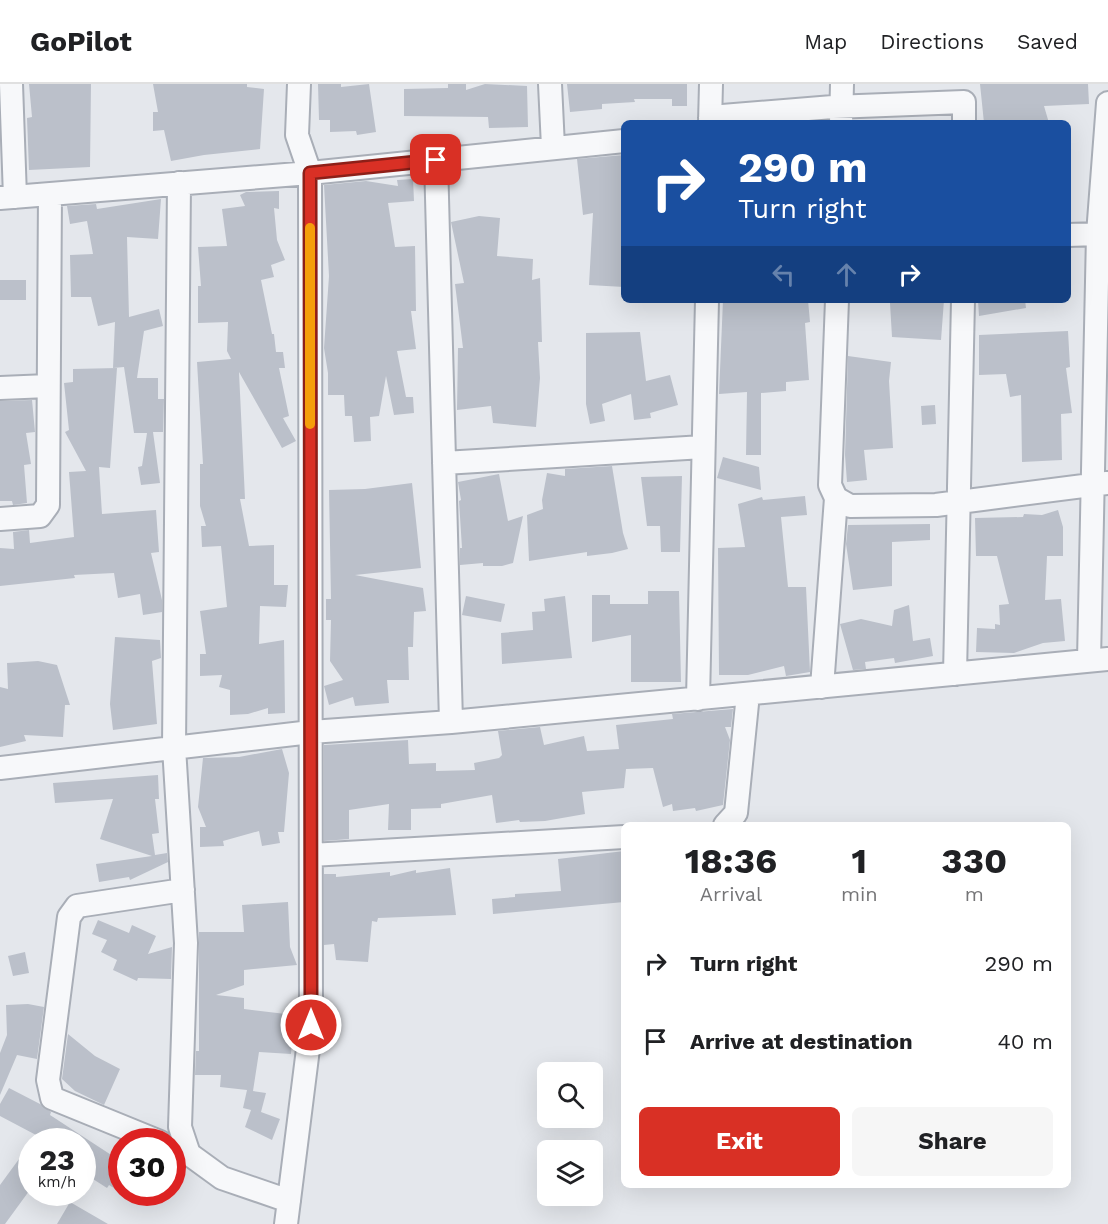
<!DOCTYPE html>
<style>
body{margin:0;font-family:"Work Sans",sans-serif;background:#f6f6f6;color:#202124;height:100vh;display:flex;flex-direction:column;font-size:22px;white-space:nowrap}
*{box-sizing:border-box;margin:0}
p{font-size:20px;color:#757577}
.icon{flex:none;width:33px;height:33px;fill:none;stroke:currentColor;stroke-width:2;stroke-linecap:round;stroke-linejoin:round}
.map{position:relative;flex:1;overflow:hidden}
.drawer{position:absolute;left:621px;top:738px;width:450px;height:366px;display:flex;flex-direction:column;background:#fff;border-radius:9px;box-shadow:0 6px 24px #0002}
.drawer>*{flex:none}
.hud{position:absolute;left:621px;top:36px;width:450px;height:183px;border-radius:9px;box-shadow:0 6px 24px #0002;background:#1a4fa0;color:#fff;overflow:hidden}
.tools{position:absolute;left:537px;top:978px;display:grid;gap:12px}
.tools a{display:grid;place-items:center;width:66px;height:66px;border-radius:9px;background:#fff;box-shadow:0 6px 24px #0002;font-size:30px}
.speed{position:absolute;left:18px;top:1044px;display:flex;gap:12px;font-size:30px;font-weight:700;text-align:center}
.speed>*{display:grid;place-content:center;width:78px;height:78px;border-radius:50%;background:#fff;box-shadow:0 6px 24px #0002;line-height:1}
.speed small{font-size:15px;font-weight:400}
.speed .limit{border:9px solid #d22;background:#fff;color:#111}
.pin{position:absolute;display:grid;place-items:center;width:51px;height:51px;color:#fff;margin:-26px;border-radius:12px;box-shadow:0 3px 9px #0006}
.me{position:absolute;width:66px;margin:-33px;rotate:0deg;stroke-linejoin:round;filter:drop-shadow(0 0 4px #0008)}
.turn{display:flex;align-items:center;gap:21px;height:126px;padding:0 18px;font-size:27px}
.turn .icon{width:78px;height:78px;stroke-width:2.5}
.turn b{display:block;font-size:42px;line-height:51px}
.lanes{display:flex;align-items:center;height:57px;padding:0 18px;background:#0003;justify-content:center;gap:30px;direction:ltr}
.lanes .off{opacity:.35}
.eta{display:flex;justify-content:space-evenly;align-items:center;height:102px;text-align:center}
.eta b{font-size:36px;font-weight:700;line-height:42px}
.cta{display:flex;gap:12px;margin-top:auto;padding:12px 18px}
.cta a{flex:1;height:69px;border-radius:9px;background:#d93025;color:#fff;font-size:24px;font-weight:700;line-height:69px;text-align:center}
.cta a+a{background:#f6f6f6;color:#202124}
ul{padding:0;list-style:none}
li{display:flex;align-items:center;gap:18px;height:78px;padding:0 18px}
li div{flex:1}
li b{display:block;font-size:22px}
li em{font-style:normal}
header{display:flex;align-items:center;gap:36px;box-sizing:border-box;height:84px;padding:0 30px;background:#fff;border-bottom:2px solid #e0e0e0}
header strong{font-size:28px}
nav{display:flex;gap:33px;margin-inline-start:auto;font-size:21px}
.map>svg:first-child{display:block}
</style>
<header>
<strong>GoPilot</strong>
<nav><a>Map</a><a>Directions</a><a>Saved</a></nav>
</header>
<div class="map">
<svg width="1108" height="1140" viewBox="0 0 1108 1140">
<rect width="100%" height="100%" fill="#e4e7ec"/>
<path fill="#bbc0ca" d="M29 0H91L90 83 29 86 27 34 32 33Z
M153 0H247V3L264 5 260 65 204 71 171 77 164 46 153 47V28H158Z
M318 0H341V3L369 0 376 48 357 51 356 47 330 48V36H319Z
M448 0H466V6L485 0 527 2 528 43 489 44 488 33 404 32V5L448 4Z
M567 0H687V22H672V15H634L635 18 602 20V25L570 28Z
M980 0H1088L1089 20 1044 22 1049 39H984Z
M624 71V203L589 201 593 129 583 131 577 75Z
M413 95 414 117 388 119 395 163 415 162 416 227H411L416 265 397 267 406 313H413L414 329 394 331 386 292 379 332 370 333 371 357 354 358 352 332H345L344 311H328V289L324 264 329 192 324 101 366 97 398 102 397 96Z
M279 107V125L274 124 277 156 285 176 271 181 274 193 261 196 272 250H274L276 268H283L285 284H279L289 332 283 334 296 357 282 364 239 288 245 415H240L249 462 274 461V501H288L286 523 260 522 259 560 284 556 285 629 268 630V624L248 630 230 631V606L219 603 222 591 200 592V570H206L200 527 227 523 221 462 202 463 201 442H206L200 422V380H203L197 278 231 275 227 267 228 238 198 239V202H201L198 163 227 162 222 125 245 122 240 111 246 108Z
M161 115 158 155 127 153 129 233 159 225 163 242 144 247 137 294H158V315H164L163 348H153L160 399 141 401 138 383 142 382 147 349H134L124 283 113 284 115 238 98 242 91 213H71L70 171 93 170 87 137 70 140 67 122 96 120 97 125Z
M479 132 500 134 497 172 533 175 532 196 540 194 542 258H538L540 294 536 343 493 339 491 322 457 326 458 264H463L455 200 464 199 451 138Z
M0 196H26V216H0Z
M723 216H808L810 238 805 239 809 296 786 298V307L761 309V371H746L747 308 719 310Z
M903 216H944L941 256 892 253 890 219Z
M978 216H1025L1026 224 979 232Z
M1068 247 1070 283 1066 284 1072 329 1061 330 1062 376 1022 378 1021 311 1010 313 1006 290 979 291V251Z
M640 248 646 297 670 291 678 321 650 329 651 334 634 336 631 310 602 320 605 337 590 340 586 320V249Z
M848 272 891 278 889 297 893 364 864 366 867 396 847 398 845 371Z
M117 284 110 384 99 383 102 430 156 426 159 468 151 469 162 516V528L143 531 140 510 118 514 114 489 74 491 75 494 0 502V464L14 465 13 448 29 446 30 459 74 453 69 388 86 387 65 348 69 346 64 299 73 298V285Z
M32 316 35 348 26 349 31 380 24 381 27 419 13 421 12 417H0V317Z
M935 321 936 340 922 341 921 322Z
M723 373 759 383 761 406 717 394Z
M612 382 623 449 628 465 612 469 587 472V468L529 477 527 431 543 425 542 416 547 389 565 392V385Z
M499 390 508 437 523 432 513 479 502 482H483V479L460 481V464H462L459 417 461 416 458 398Z
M682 392 680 468H661L660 442H647L641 393Z
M412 399 421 484 355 491 423 504 426 527 414 528 413 563H408L409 596H387L389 619 355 622 353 613 329 621 324 602 343 596 330 577 331 536H326V515H331L329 406 365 405Z
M805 412 807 431 781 433 788 503H806L810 588 786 592 784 582 748 591H719L718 464 745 463 738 420 762 413 763 416Z
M1058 426 1063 443V472H1047L1045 516 1061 515 1065 557 1043 559 1014 569 976 568 977 544 995 545V540L1000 541 999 521 1009 520 997 472H976L975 434 1023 433 1024 430 1042 431Z
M930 440V456L892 458V502L853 506 846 460 848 441Z
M648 507H679L681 598H631V551L592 558V511H610V520H648Z
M466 512 505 520 501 538 462 531Z
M565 512 572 574 502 580 501 549 533 546 532 528 545 527 544 515Z
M909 521 913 557 930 554 933 572 895 579 894 574 865 578 866 585 853 586 840 540 861 535 892 542 894 526Z
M115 553 160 556 161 574 152 577 157 640 113 646 110 620Z
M38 577 57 581 70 621H65L63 653 24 651 26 657 0 663V603L8 605 7 579Z
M733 625 731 643H725L730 656 723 721 696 727 695 724 673 727 672 720 663 723 653 684 626 685 624 704 582 708 585 730 545 737 520 738 519 736 496 739 492 711 441 720V724L411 725V746H388L389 720 349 726V755L324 757V661L408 656 409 680 436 679V687L475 686 474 679 499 674 502 671 498 647 540 643 544 661 584 652 587 667 619 665 616 641 673 635 672 630Z
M282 665 289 689 284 748H278L280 759 262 762 259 747 223 757 224 762 200 763V743H206L198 723 203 674 239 673Z
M158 691 159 715H155L159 749 152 750 155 771 167 769 168 778 130 796 129 793 99 798 96 780 152 772 100 755 113 715 55 719 53 699Z
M624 767V818L493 830 492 815 515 813V810L561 807 558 775Z
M450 784 456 831 378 834 377 838 372 837 368 878 336 876 334 860 324 861V790H336V793L390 788V792L416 786V789Z
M288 818 290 863 297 881 244 886V901L216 911 244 914V925L294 931 291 970 259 968 253 1007 266 1009 261 1028 280 1035 272 1056 245 1043 251 1026 243 1024 247 1006 220 1003 221 991H195L196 967H199V848H244L242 821Z
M98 836 129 849 132 841 156 852 148 870 172 863 171 895 138 894 137 897 113 886 117 876 101 868 107 856 92 850Z
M25 868 29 889 13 892 8 872Z
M28 920 44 923 37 975 17 971 0 1011V969L7 951 6 921Z
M68 950 95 972 120 985 104 1021 75 1007 62 995Z
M9 1004 40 1020 51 1028 50 1031 122 1078V1109L109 1101 107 1104 82 1088V1058H32L36 1051 0 1032V1020Z
M19 1075 32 1084V1103L5 1140H0V1101Z
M70 1118 108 1140H57Z"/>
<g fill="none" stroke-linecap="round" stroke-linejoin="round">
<defs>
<path id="street" d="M11 0 15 113
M550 0 553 63
M710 33 833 23 964 18V39
M710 39 711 0
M841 39 842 0
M436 76 451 638
M179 99 174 663 186 859 180 1043 189 1070 222 1094 289 1117
M0 114 310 89 624 57
M1068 151 1098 150
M0 304 48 302
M444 379 703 363
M836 414 850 422 936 421 1107 399
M0 435 40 432 48 421 50 110
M1089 576 1098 150 1108 19
M955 590 963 216
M822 603 836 414 830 401 837 216
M698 615 707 216
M0 684 311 648 451 638 1108 575
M725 741 736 729 748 610
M311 771 624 753
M160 1058 52 1014 48 996 69 833 77 822 183 806
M286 1140 311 941 310 89 297 51 299 0"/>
</defs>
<use href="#street" stroke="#a9aeb7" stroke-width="26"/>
<use href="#street" stroke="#f7f8fa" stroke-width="22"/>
</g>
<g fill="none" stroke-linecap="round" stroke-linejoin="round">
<defs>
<path id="route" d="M311 941 310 89 436 76"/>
</defs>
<use href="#route" stroke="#8d1f18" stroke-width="15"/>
<use href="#route" stroke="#d93025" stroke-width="10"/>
<path stroke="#f59e0b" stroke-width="10" d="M310 144V340"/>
</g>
</svg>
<div class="tools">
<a><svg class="icon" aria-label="search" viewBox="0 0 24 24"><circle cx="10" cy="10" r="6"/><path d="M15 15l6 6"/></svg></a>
<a><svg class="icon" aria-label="layers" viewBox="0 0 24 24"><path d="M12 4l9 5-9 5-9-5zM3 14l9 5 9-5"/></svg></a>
</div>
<div class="speed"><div>23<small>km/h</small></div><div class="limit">30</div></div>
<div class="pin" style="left:436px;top:76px;background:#d93025"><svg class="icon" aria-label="arrive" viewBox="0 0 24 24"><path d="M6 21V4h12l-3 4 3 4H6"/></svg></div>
<svg class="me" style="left:311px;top:941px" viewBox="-20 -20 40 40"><circle r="17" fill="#d93025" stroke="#fff" stroke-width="3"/><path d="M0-11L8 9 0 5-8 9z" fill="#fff"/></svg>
<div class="hud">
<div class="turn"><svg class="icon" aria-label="right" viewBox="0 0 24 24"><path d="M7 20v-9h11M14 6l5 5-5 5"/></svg><div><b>290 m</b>Turn right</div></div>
<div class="lanes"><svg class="icon off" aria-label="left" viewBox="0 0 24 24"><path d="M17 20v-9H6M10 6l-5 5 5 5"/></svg><svg class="icon off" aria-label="ahead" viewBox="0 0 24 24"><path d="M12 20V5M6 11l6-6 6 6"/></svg><svg class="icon" aria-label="right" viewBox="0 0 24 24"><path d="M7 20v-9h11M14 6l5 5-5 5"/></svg></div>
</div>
<section class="drawer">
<div class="eta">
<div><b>18:36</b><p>Arrival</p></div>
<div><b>1</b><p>min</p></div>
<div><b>330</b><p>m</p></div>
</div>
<ul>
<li><svg class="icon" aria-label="right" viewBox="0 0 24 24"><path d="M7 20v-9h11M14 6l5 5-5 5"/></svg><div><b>Turn right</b></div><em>290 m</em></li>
<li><svg class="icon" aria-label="arrive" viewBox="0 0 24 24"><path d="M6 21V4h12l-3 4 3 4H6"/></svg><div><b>Arrive at destination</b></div><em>40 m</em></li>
</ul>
<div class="cta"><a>Exit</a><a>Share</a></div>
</section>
</div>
